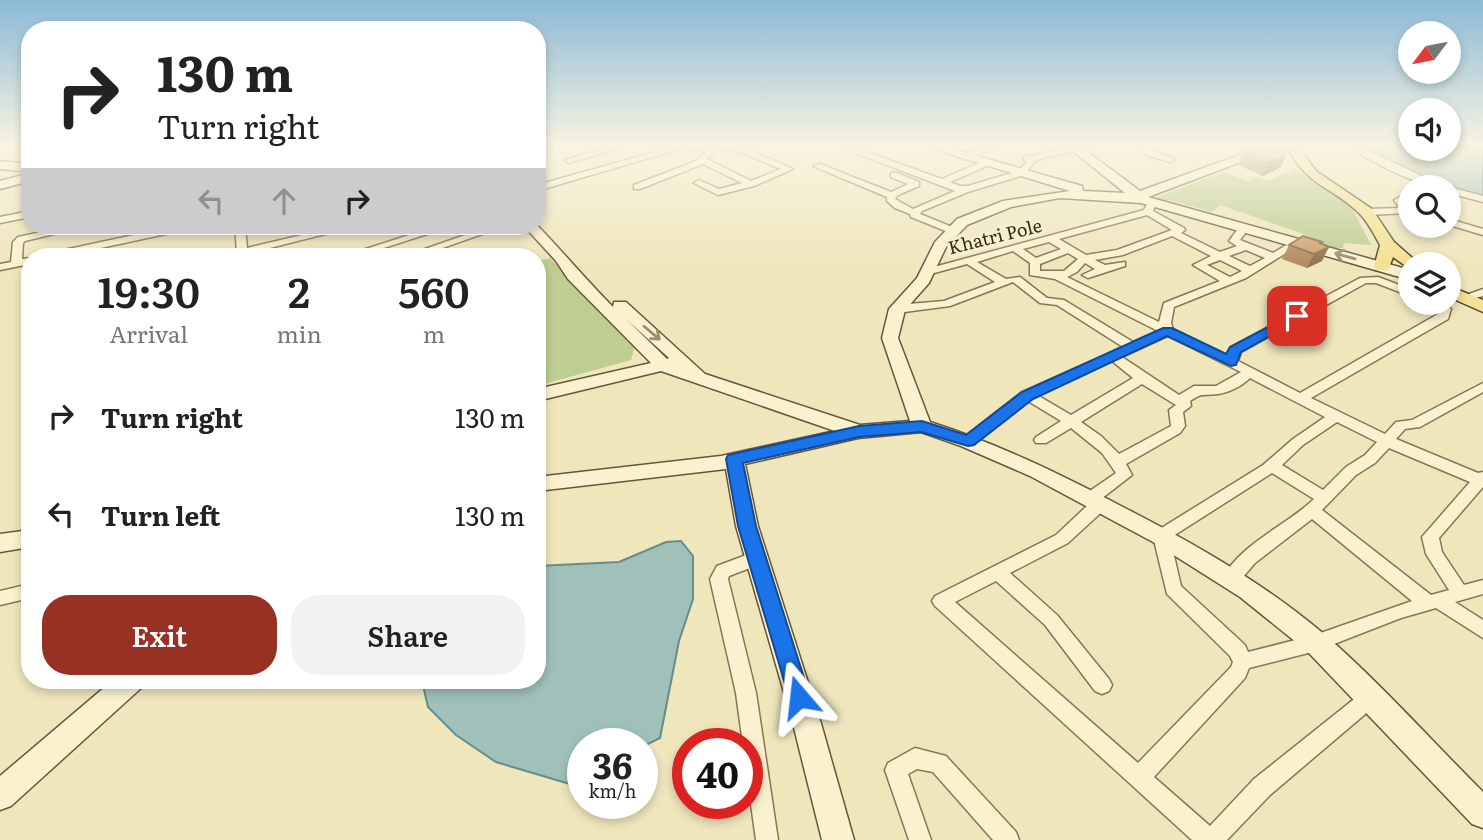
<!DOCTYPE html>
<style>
body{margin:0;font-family:Literata,serif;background:#f2f2f2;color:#222;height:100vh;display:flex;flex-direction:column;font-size:26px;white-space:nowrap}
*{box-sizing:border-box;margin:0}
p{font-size:23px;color:#767676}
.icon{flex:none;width:38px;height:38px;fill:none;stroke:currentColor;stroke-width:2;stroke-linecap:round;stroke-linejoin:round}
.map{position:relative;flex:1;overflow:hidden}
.drawer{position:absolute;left:21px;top:248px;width:525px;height:441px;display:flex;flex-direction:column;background:#fff;border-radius:28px;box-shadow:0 4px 10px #0003}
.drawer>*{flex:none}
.top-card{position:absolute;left:21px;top:21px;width:525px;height:214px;border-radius:28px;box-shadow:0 4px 10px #0003;background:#fff;color:#222;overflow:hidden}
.needle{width:46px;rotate:238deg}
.fabs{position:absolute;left:1398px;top:21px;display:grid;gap:14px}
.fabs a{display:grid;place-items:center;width:63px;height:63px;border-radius:50%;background:#fff;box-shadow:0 4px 10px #0003;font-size:35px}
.speed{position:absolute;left:567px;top:728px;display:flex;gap:14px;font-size:35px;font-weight:700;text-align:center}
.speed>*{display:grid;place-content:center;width:91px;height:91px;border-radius:50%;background:#fff;box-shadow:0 4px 10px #0003;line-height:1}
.speed small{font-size:18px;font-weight:400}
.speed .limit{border:10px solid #d22;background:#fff;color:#111}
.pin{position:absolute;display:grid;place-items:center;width:60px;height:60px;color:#fff;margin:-30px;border-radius:14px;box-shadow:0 4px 10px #0006}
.me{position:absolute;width:77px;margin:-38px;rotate:343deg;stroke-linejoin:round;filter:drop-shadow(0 0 5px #0008)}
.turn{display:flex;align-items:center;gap:24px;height:147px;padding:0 21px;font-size:32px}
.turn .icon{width:91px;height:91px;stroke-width:2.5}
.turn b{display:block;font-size:49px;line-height:60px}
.lanes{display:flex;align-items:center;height:66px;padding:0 21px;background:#0003;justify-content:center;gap:35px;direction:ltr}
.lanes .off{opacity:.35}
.eta{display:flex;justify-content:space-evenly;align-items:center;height:119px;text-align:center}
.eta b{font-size:42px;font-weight:600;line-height:49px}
.primary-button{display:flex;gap:14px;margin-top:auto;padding:14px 21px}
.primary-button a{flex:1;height:80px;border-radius:28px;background:#973124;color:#fff;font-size:28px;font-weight:600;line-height:80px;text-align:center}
.primary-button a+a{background:#f2f2f2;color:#222}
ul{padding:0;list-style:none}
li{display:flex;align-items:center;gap:21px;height:98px;padding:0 21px}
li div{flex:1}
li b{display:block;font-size:26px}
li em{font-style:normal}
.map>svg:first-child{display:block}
</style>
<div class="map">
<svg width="1483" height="840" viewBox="0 0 1483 840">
<rect width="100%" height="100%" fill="#efe6bc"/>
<path fill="#becd90" d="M1295 168 1312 182 1350 204 1371 245 1344 243 1343 248H1331L1309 236 1220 205 1212 212 1169 200 1161 202 1157 197 1223 172 1248 181 1257 177 1269 181Z
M550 258 635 346 631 360 537 386V261Z"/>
<path fill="#a0c0ba" stroke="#688d88" stroke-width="2" d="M1358 147H1483V198L1433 185Z
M681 541 693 556V599L679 641 660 738 642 747V744H583V788L496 762 456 735 428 707 422 681H537V566L619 562 666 542Z"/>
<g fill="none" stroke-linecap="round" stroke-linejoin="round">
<defs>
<path id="street" d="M537 147H554L537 152Z
M610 147H624L569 163 565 160Z
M673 147H686L537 191V185Z
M687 147H743L793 169 754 186 718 195 694 183 699 180 719 189 742 183 703 164 640 189H634V185L696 161 707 150H691ZM733 149 781 169 751 181 707 159 716 150Z
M840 147H852L942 179 983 161H989V165L950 182 960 186H968L1018 171 1028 161H1024V157L1074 147 1081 149 1036 160 1024 175 968 192 922 211 920 214 957 229V233L953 234 911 217 910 214 895 208 887 201V197L813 166 820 164 891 192 908 184 891 177V173H897L919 182V186L898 195 895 199 913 209 955 191Z
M987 147H1001L963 159 959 156Z
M1136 147H1146L1175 159 1171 162 1148 156Z
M1351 147H1361L1445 187C1421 188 1370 162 1351 147Z
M1449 187 1483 196V202L1449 193Z
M1410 192V198L1405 201 1410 207V213L1367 215 1362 212 1367 209 1400 208 1394 200Z
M1150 203 1155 206 1153 211 1184 228 1185 230 1181 233 1220 252 1237 246 1229 241 1240 226 1244 225 1249 228 1240 240 1273 253 1293 241H1301L1302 243 1246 278 1174 307 1171 323 1173 329 1227 355 1231 347 1360 278 1378 277 1410 289V296L1376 283H1366L1241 352 1238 361 1300 393 1438 314 1439 310 1428 303H1442L1451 309 1448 319 1311 398 1385 434 1396 422 1412 420 1483 383V392L1420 427 1405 429 1396 439 1478 473 1483 472V487L1439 538 1442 552 1464 585 1483 580V594L1455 602 1483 620V638L1436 608 1401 618 1316 651 1249 668 1245 678 1154 777 1210 826 1254 779 1363 692 1370 689 1377 692 1380 698 1377 704 1270 795 1227 840H1192L935 606 932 601 935 596 1056 535 1089 504 1084 503 1082 499 1084 495 1116 473 1102 453 1071 428 1046 443H1036L1034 440 1036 437 1061 421 1028 401 973 444H963L961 441 963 438 1022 392 1123 347 1057 305 1040 303 1013 282 950 306 897 313 891 309 897 305 944 301 995 282 967 264 927 275 923 274V270L1144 210 1147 204ZM1147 215 1172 230 1117 250 1086 255 1059 239ZM1172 236 1211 256 1193 265 1220 281 1164 303 1159 322 1067 277 1077 272 1085 263 1095 269 1082 275 1088 278 1125 266V262L1105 265 1095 260 1123 255ZM1049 242 1061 249 1036 258 1023 249ZM1246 250 1265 258 1250 266 1229 256ZM1013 251 1030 263V275L1055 279 1158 331 1133 342 1064 300 1047 298 1020 277 1006 279 977 262ZM1068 253 1078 259 1064 271H1040V264ZM1220 260 1242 271 1230 277 1207 265ZM1168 336 1241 372 1216 386H1194L1179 395 1122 357ZM1112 361 1133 378 1071 415 1037 395ZM1250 378 1325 417 1293 439 1263 465 1155 532 1153 536 1167 594 1230 656 1233 662 1231 667 1138 763 955 602 996 581 1045 625 1095 691 1102 694 1109 691 1112 685 1109 679 1057 615 1010 573 1068 543 1106 508 1108 504 1101 499 1132 475 1126 464 1180 433 1185 426 1183 412 1191 406 1190 401C1203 392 1204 396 1218 394 1229 393 1243 385 1250 378ZM1142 384 1176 405 1169 410 1171 426 1119 454 1101 436 1081 422ZM1337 422 1377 442 1365 455 1346 467 1323 490 1282 465 1303 445ZM1389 448 1470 482 1422 537 1426 554 1449 590 1431 595 1322 510 1356 475 1375 463ZM1272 473 1314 499C1286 526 1241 543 1222 579L1225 584 1231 586 1237 584 1255 563 1312 519 1412 601 1315 635 1248 652 1245 645 1181 586 1170 538Z
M30 211V217L0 223V217Z
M1449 219 1483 229V235L1449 225Z
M69 226H87L25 241 23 243 22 259 30 258V264L0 270V264L11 262 13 242 18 237Z
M176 226H194L189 229 59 257H40L45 254Z
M235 226H245L247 248 340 226H357L242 255 237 252Z
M437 226H452L356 257H341Z
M491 226H505L417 257H402Z
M1483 289V296L1464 301 1458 298Z
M757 551 763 553 765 558 763 563 729 576 728 579 756 693 778 840H756L747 776V744H743L736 693 710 579 717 566Z
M30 584V598L0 605V591Z
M915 748 946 756 1016 832 1019 840H993L933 772 917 769 908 774 931 840H909L885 770 888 763Z"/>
<path id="secondary" d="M927 147H946L1082 186 1083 191 1125 193 1068 147H1081L1140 191 1259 148H1267V152L1148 197 1410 270V280L1141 203 1060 198 1011 207 967 225 946 247 929 283 905 310 898 338 930 422C996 443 1058 473 1119 505 1191 542 1263 582 1325 635 1379 682 1432 741 1483 792V828L1472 824 1307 651 1240 597 1153 542 1030 476 961 446 921 432 858 438 745 464 758 526 820 720 854 840H822L792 720 736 526 726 469 537 491V477L721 456 835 431 661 371 537 401V389L651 363 568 279 556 261 524 226 537 225C563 252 586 280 613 307L614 302H626L705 374 860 425 910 421 882 338 889 309 917 278 935 242 957 219 1003 201 1070 191ZM626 319 669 358 667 359Z
M0 161 30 164V172L0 169Z
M30 173V181L0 189V181Z
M30 530V547L0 552V534Z
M112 681H144L140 689 11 806 0 810V776Z"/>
<path id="primary" d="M1296 148 1300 149 1316 171 1372 209 1394 242 1419 264H1410V269L1393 257 1388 270H1376L1374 267 1380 245C1374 234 1368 222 1359 213 1333 187 1310 188 1290 152Z
M1449 286 1483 300V312L1449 297Z"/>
</defs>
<use href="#street" stroke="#877655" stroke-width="3"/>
<use href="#secondary" stroke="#685639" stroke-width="3"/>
<use href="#primary" stroke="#54432a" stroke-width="3"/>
<use href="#street" fill="#faf2cf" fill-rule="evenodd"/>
<use href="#secondary" fill="#faf2cf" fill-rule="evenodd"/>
<use href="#primary" fill="#f4e292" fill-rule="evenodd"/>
</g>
<path fill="#b18c61" d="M1243 152 1286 155 1281 167 1263 176 1238 165Z
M1322 242 1321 244 1322 261 1307 268 1282 259 1289 245Z"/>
<path fill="#90724f" d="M1286 155 1281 167 1263 176 1268 163Z
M1322 242 1316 253 1329 247 1322 261 1307 268 1320 243Z"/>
<path fill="#cea371" stroke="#90724f" stroke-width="2" d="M1257 147H1278L1286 155 1268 163 1243 152Z
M1303 236 1322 242 1320 243 1329 247 1314 254 1289 245Z"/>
<defs><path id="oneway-shaft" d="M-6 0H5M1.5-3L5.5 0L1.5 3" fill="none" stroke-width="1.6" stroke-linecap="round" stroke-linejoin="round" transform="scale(1.75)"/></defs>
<g stroke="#988e75">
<use href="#oneway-shaft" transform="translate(1345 256) rotate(-164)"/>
<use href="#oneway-shaft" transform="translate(652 333) rotate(40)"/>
</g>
<linearGradient id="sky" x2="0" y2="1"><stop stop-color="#8bb9d6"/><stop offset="0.55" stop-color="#f8f4e1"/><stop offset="1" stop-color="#f8f4e1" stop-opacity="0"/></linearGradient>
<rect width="1483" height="265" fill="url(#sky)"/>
<path fill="#1a73e8" stroke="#114b97" stroke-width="2" d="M1297 312 1303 316 1301 319 1241 352 1236 365 1231 366 1167 336 1033 399 974 445 968 446 921 432 859 437 743 463 756 526 810 697 807 704 799 707 791 704 738 526 726 459 728 455 859 426 922 421 966 435 1022 392 1163 328H1172L1226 354 1230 347Z"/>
<g text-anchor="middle" stroke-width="7" stroke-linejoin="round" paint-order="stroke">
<g font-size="18" fill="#352b1b" stroke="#f6efcc">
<text transform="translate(995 237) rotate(-14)" y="6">Khatri Pole</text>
</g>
</g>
</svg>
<div class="fabs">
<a><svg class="needle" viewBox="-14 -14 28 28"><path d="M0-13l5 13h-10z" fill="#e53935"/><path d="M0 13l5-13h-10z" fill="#767676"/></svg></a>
<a><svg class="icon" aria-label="sound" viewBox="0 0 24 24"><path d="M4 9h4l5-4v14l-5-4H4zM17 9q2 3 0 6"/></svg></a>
<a><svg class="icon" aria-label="search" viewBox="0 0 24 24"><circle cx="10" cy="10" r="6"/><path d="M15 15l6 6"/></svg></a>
<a><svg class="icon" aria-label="layers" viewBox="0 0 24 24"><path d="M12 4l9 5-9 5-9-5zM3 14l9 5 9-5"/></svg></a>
</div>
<div class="speed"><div>36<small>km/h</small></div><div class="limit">40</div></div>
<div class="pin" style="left:1297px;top:316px;background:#d93025"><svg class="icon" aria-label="arrive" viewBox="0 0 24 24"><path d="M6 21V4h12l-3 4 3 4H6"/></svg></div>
<svg class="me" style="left:799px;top:697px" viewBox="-20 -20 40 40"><path d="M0-17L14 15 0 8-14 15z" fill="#1a73e8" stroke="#fff" stroke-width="4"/></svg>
<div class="top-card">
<div class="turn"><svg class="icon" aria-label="right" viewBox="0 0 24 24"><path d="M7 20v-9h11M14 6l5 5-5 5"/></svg><div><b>130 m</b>Turn right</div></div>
<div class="lanes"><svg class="icon off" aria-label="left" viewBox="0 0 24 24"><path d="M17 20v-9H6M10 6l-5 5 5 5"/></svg><svg class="icon off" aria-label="ahead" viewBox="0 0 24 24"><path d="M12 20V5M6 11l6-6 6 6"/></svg><svg class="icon" aria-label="right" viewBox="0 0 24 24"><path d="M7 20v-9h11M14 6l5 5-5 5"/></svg></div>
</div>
<section class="drawer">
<div class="eta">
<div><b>19:30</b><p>Arrival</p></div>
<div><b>2</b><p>min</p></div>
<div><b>560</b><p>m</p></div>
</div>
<ul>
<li><svg class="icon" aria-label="right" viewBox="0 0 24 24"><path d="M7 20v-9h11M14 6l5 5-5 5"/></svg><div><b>Turn right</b></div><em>130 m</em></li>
<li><svg class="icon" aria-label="left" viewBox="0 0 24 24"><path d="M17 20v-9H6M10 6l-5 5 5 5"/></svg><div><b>Turn left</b></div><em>130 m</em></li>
</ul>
<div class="primary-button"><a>Exit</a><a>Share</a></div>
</section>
</div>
